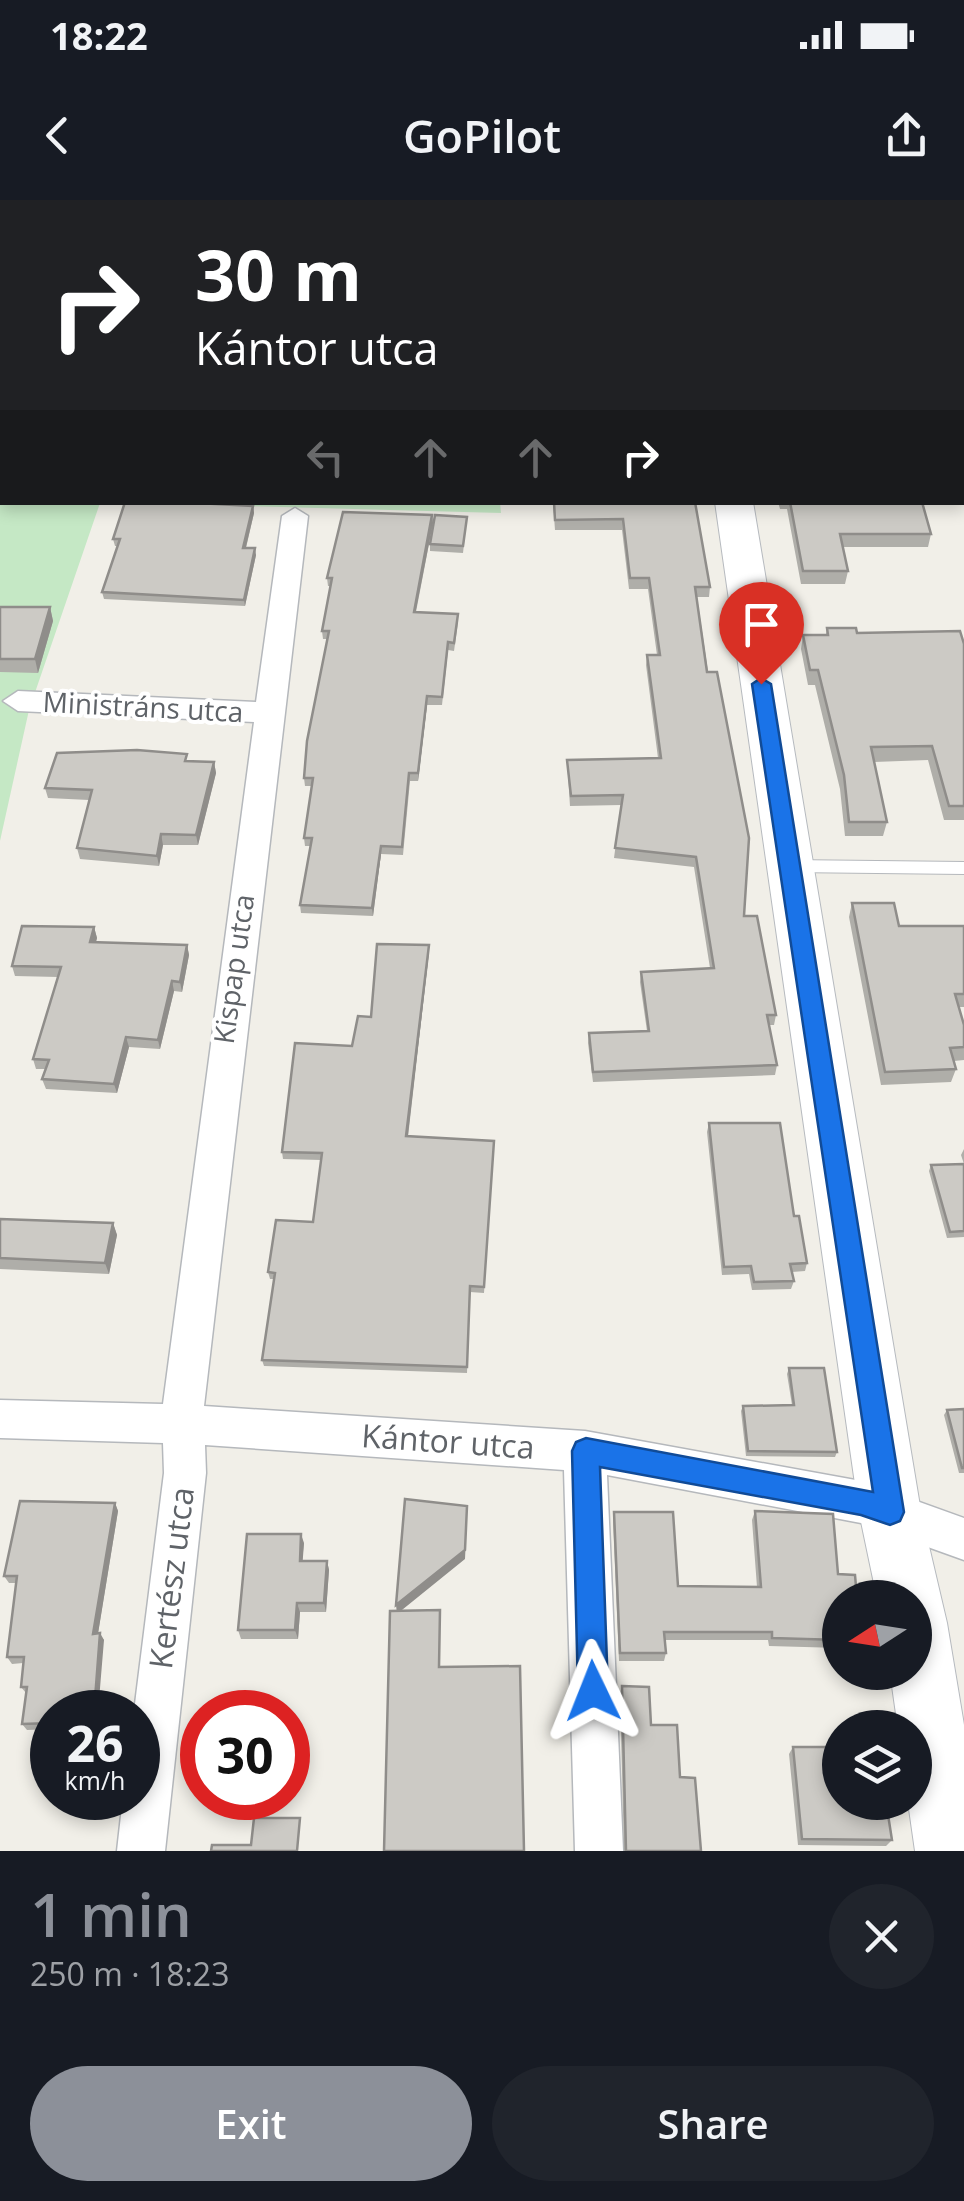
<!DOCTYPE html>
<meta charset="utf-8">
<style>
body{margin:0;font-family:"Open Sans",sans-serif;background:#20242c;color:#f1f3f6;height:100vh;display:flex;flex-direction:column;font-size:38px;white-space:nowrap}
*{box-sizing:border-box;margin:0}
p{font-size:32px;color:#9ea1a6}
.icon{flex:none;width:55px;height:55px;fill:none;stroke:currentColor;stroke-width:2;stroke-linecap:round;stroke-linejoin:round}
.map{position:relative;height:1651px;overflow:hidden}
.drawer{display:flex;flex-direction:column;background:#171b24;flex:1}
.drawer>*{flex:none}
.guide{position:absolute;left:0px;top:0px;width:965px;height:305px;box-shadow:0 5px 15px #0003;background:#202124;color:#fff;overflow:hidden}
.needle{width:65px;rotate:258deg}
.controls{position:absolute;left:822px;top:1380px;display:grid;gap:20px}
.controls a{display:grid;place-items:center;width:110px;height:110px;border-radius:50%;background:#171b24;box-shadow:0 5px 15px #0003;font-size:50px}
.speed{position:absolute;left:30px;top:1490px;display:flex;gap:20px;font-size:50px;font-weight:700;text-align:center}
.speed>*{display:grid;place-content:center;width:130px;height:130px;border-radius:50%;background:#171b24;box-shadow:0 5px 15px #0003;line-height:1}
.speed small{font-size:25px;font-weight:400}
.speed .limit{border:15px solid #d22;background:#fff;color:#111}
.pin{position:absolute;display:grid;place-items:center;width:85px;height:85px;color:#fff;margin:-102px -42px;border-radius:50% 50% 50% 0;rotate:-45deg;box-shadow:0 0 10px #0007}
.pin .icon{rotate:45deg}
.me{position:absolute;width:110px;margin:-55px;rotate:358deg;stroke-linejoin:round;filter:drop-shadow(0 0 8px #0008)}
.turn{display:flex;align-items:center;gap:35px;height:210px;padding:0 30px;font-size:45px}
.turn .icon{width:130px;height:130px;stroke-width:2.5}
.turn b{display:block;font-size:70px;line-height:85px}
.lanes{display:flex;align-items:center;height:95px;padding:0 30px;background:#0003;justify-content:center;gap:50px;direction:ltr}
.lanes .off{opacity:.35}
.round{display:grid;place-items:center;flex:none;width:105px;height:105px;border-radius:52px;background:#20242c}
.headline{display:flex;align-items:center;justify-content:space-between;height:170px;padding:0 30px}
h1{font-size:60px;font-weight:600;line-height:75px;color:#8c9099}
.action{display:flex;gap:20px;margin-top:auto;padding:20px 30px}
.action a{flex:1;height:115px;border-radius:60px;background:#8c9099;color:#fff;font-size:40px;font-weight:600;line-height:115px;text-align:center}
.action a+a{background:#20242c;color:#f1f3f6}
.status{display:flex;justify-content:space-between;align-items:center;height:70px;padding:0 50px;background:#171b24;direction:ltr}
.status svg{height:28px;fill:currentColor}
header{display:flex;justify-content:space-between;align-items:center;height:130px;padding:0 30px;background:#171b24;font-size:45px;font-weight:600}
.map>svg:first-child{display:block}
</style>
<div class="status"><b>18:22</b><svg viewBox="0 0 49 12"><path d="M0 12V9h3v3zM5 12V6h3v6zM10 12V3h3v9zM15 12V0h3v12zM26 1h20v11H26zM47 4h2v5h-2z"/></svg></div>
<header><svg class="icon" aria-label="back" viewBox="0 0 24 24"><path d="M15 5l-7 7 7 7"/></svg>GoPilot<svg class="icon" aria-label="share" viewBox="0 0 24 24"><path d="M12 15V3M7 8l5-5 5 5M5 13v7h14v-7"/></svg></header>
<div class="map">
<svg width="964" height="1651" viewBox="0 0 964 1651">
<rect width="100%" height="100%" fill="#f1efe8"/>
<path fill="#c5e8c5" d="M0 0 475 2H2V302L100 303 29 510 0 641Z
M500 302 501 313 131 303Z"/>
<g fill="none" stroke-linecap="round" stroke-linejoin="round">
<defs>
<path id="lane" d="M789 660 964 662V674L789 672 781 666Z"/>
<path id="street" d="M295 308 308 316 204 1206 585 1231 861 1281 964 1318V1360L861 1323 607 1275 623 1651H575L564 1270 205 1245 206 1273 165 1651H117L123 1598H138V1512H134L164 1273 163 1243 0 1238V1200L163 1204 254 522 18 511 3 501 18 491 256 502 282 316Z"/>
<path id="secondary" d="M665 0H695L696 2H666Z
M715 302H753L921 1312 947 1423 964 1525V1651H915L908 1602H915V1528H898L890 1472H915V1398H877L859 1312Z"/>
</defs>
<use href="#lane" stroke="#b5b8bc" stroke-width="2"/>
<use href="#street" stroke="#b5b8bc" stroke-width="3"/>
<use href="#secondary" stroke="#b6babf" stroke-width="2"/>
<use href="#lane" fill="#fff" fill-rule="evenodd"/>
<use href="#street" fill="#fff" fill-rule="evenodd"/>
<use href="#secondary" fill="#fff" fill-rule="evenodd"/>
</g>
<path fill="#afaea9" d="M962 10H964V192L962 186Z
M553 302H695L710 387 709 397H697L744 716 776 815 774 825H769L777 865 775 875 593 882 588 843 589 833 647 831 640 782 641 772 710 768 694 667 614 658 621 605 570 606 567 560 658 558 646 465 647 455H657L648 389H629L622 330H555Z
M778 302H922L931 334 928 347H843L848 371 845 384H801L787 309H780Z
M253 306 254 313 246 348 256 355 245 406 104 399 102 392 118 346H115L113 339Z
M432 315 433 323 416 412 458 422 454 451 448 450 442 505H427L418 581H410L403 655 381 654 373 716 301 713 300 705 310 646H305L304 638 312 586H305L304 578 328 439H323L322 431 330 386H328L327 378Z
M467 317 463 353 430 351V344Z
M0 407H50L53 421 38 473 0 472Z
M827 428 857 433 964 444V620H944L928 560 874 562 887 622 883 636H845L840 589 815 485H808L801 449 803 435H826Z
M189 561 214 562 216 573 198 645H163L159 666 80 659 77 648 89 600 48 598 45 588Z
M852 703 899 726H964V807H959L964 825V860L954 861 956 869 951 882 881 885 849 717Z
M94 727 97 738 96 742 187 745 189 755 182 792 174 791 160 849 129 847 117 893 46 889 42 879 46 869H36L33 859 58 777 15 776 12 766Z
M429 752 408 937 494 941 484 1093 470 1092 467 1173 264 1166 262 1160 274 1079H270L268 1072 313 1022 321 960 283 959 282 952 371 817Z
M709 923 794 1016 807 1063 805 1071 792 1072 794 1081 791 1089 752 1090 749 1074 722 1075 707 932Z
M964 949V1037L947 1038 929 971 931 965 964 964 961 955Z
M0 1019 113 1023 117 1035 109 1074 0 1069Z
M789 1168 837 1252 835 1257 746 1256 741 1211 743 1206 792 1205 787 1174Z
M964 1209V1273H959L944 1215 947 1210Z
M115 1303 118 1311 98 1433 104 1440 52 1512V1529L27 1530 22 1524 26 1493 21 1487 23 1463 12 1464 7 1457 16 1383H9L4 1376Z
M755 1311 840 1398V1448L769 1446 768 1440H665L666 1453 664 1461H619L613 1321 614 1312 678 1386 757 1387 752 1320Z
M304 1343 302 1361H327L329 1370 326 1412H300L298 1439H241L238 1430Z
M622 1486 651 1525 680 1577 701 1651H624L620 1494Z
M793 1547 892 1640 886 1646 798 1645 789 1554Z"/>
<path fill="#8f8d8a" d="M253 306 254 313 244 355 243 348Z
M432 315 433 323 414 420V412Z
M255 348 256 355 245 406 244 400Z
M50 407 53 421 38 473 35 459Z
M427 496V505L418 581V573Z
M214 562 216 573 198 645 196 635Z
M161 634 163 645 159 666 157 656Z
M381 646V654L373 716 372 708Z
M94 727 97 738 93 752 90 742Z
M187 745 189 755 182 792 180 782Z
M429 745V752L407 943 406 936Z
M172 781 174 791 160 849 158 840Z
M126 837 129 847 117 893 114 884Z
M113 1023 117 1035 109 1074 105 1063Z
M115 1303 118 1311 97 1440 93 1434Z
M467 1315 465 1359 397 1414 396 1405Z
M301 1334 304 1343 302 1370 300 1361Z
M327 1361 329 1370 326 1412 324 1403Z
M297 1403 300 1412 298 1439 295 1430Z
M100 1433 104 1440 98 1512H94Z"/>
<path fill="#cccac5" stroke="#8f8d8a" stroke-width="2.5" d="M507 0H616V2H507Z
M722 0H813V2H722Z
M888 0H961L962 2H889Z
M962 10H964V167L962 162Z
M125 302H178L253 306 243 348H255L244 400 102 392 120 339H113Z
M554 302H695L710 387H695L707 472H717L749 638 744 716H757L776 815H767L777 865 593 872 589 833 649 831 641 772 714 768 696 657 615 648 623 595 571 596 567 560 661 558 647 455H660L649 378H630L623 319 555 320Z
M790 302H922L931 334H840L848 371H803Z
M343 312 432 315 414 412 458 414 454 443 448 442 442 497 427 496 418 573H409L402 647 381 646 372 708 300 705 312 638H304L313 578H304L307 541 329 431H322L332 378H327Z
M435 315 467 317 463 346 430 344Z
M0 407H50L35 459H0Z
M827 428H856L857 433 960 431 964 444V606H949L932 546 871 547 887 622H849L844 575 818 470H810L803 435H828Z
M137 550 187 554 185 561 214 562 196 635 161 634 157 656 77 648 92 590 45 588 57 553Z
M852 703H894L899 726H964V794H955L964 825V847L950 848 956 869 885 872Z
M22 726 94 727 90 742 187 745 180 782 172 781 158 840 126 837 114 884 42 879 49 860 33 859 61 767 12 766Z
M377 744 429 745 406 936 494 941 484 1087 470 1086 467 1167 262 1160 275 1073 268 1072 276 1020 313 1022 322 953 282 952 295 843 352 846 358 816 371 817Z
M709 923H780L794 1016H799L807 1063 790 1064 794 1081 754 1082 751 1066 724 1067Z
M964 964V1031L950 1032 931 965Z
M0 1019 113 1023 105 1063 0 1058Z
M789 1168H824L837 1252 748 1251 743 1206 794 1205Z
M964 1209V1268H962L947 1210Z
M405 1299 467 1306 465 1350 396 1405Z
M20 1301 115 1303 93 1434 100 1433 94 1512H52V1523L22 1524 27 1487H21L24 1457H7L17 1376H4Z
M755 1311 833 1314 838 1374 855 1375 857 1398H840V1440L772 1438V1432H664L666 1453H620L614 1312H673L678 1386 761 1387Z
M247 1334H301L300 1361H327L324 1403H297L295 1430H238Z
M440 1410 439 1467 520 1466 524 1651H384L390 1411Z
M622 1486 649 1487 651 1525H677L680 1577 695 1578 701 1651H626Z
M793 1547H840V1602H886L892 1640 802 1639Z
M254 1618H300L297 1651H211L212 1645H251Z"/>
<path fill="#1a73e8" stroke="#114b97" stroke-width="2.5" d="M761 478 771 484 904 1312 900 1321 890 1325 861 1315 600 1267 608 1491 604 1502 593 1506 583 1502 578 1491 572 1251 576 1242 586 1238 873 1292 752 484Z"/>
<g text-anchor="middle" stroke-width="8" stroke-linejoin="round" paint-order="stroke">
<g font-size="28" fill="#5f6368" stroke="#fff">
<text transform="translate(143 507) rotate(3)" y="10">Ministráns utca</text>
<text transform="translate(234 769) rotate(-82)" y="10">Kispap utca</text>
</g>
<g font-size="32" fill="#5f6368" stroke="#fff">
<text transform="translate(448 1242) rotate(4)" y="11">Kántor utca</text>
<text transform="translate(172 1378) rotate(-83)" y="11">Kertész utca</text>
</g>
</g>
</svg>
<div class="controls">
<a><svg class="needle" viewBox="-14 -14 28 28"><path d="M0-13l5 13h-10z" fill="#e53935"/><path d="M0 13l5-13h-10z" fill="#9ea1a6"/></svg></a>
<a><svg class="icon" aria-label="layers" viewBox="0 0 24 24"><path d="M12 4l9 5-9 5-9-5zM3 14l9 5 9-5"/></svg></a>
</div>
<div class="speed"><div>26<small>km/h</small></div><div class="limit">30</div></div>
<div class="pin" style="left:761px;top:484px;background:#d93025"><svg class="icon" aria-label="arrive" viewBox="0 0 24 24"><path d="M6 21V4h12l-3 4 3 4H6"/></svg></div>
<svg class="me" style="left:593px;top:1491px" viewBox="-20 -20 40 40"><path d="M0-17L14 15 0 8-14 15z" fill="#1a73e8" stroke="#fff" stroke-width="4"/></svg>
<div class="guide">
<div class="turn"><svg class="icon" aria-label="right" viewBox="0 0 24 24"><path d="M7 20v-9h11M14 6l5 5-5 5"/></svg><div><b>30 m</b>Kántor utca</div></div>
<div class="lanes"><svg class="icon off" aria-label="left" viewBox="0 0 24 24"><path d="M17 20v-9H6M10 6l-5 5 5 5"/></svg><svg class="icon off" aria-label="ahead" viewBox="0 0 24 24"><path d="M12 20V5M6 11l6-6 6 6"/></svg><svg class="icon off" aria-label="ahead" viewBox="0 0 24 24"><path d="M12 20V5M6 11l6-6 6 6"/></svg><svg class="icon" aria-label="right" viewBox="0 0 24 24"><path d="M7 20v-9h11M14 6l5 5-5 5"/></svg></div>
</div>
</div>
<section class="drawer">
<div class="headline"><div><h1>1 min</h1><p>250 m · 18:23</p></div><a class="round"><svg class="icon" aria-label="close" viewBox="0 0 24 24"><path d="M6 6l12 12M18 6L6 18"/></svg></a></div>
<div class="action"><a>Exit</a><a>Share</a></div>
</section>
